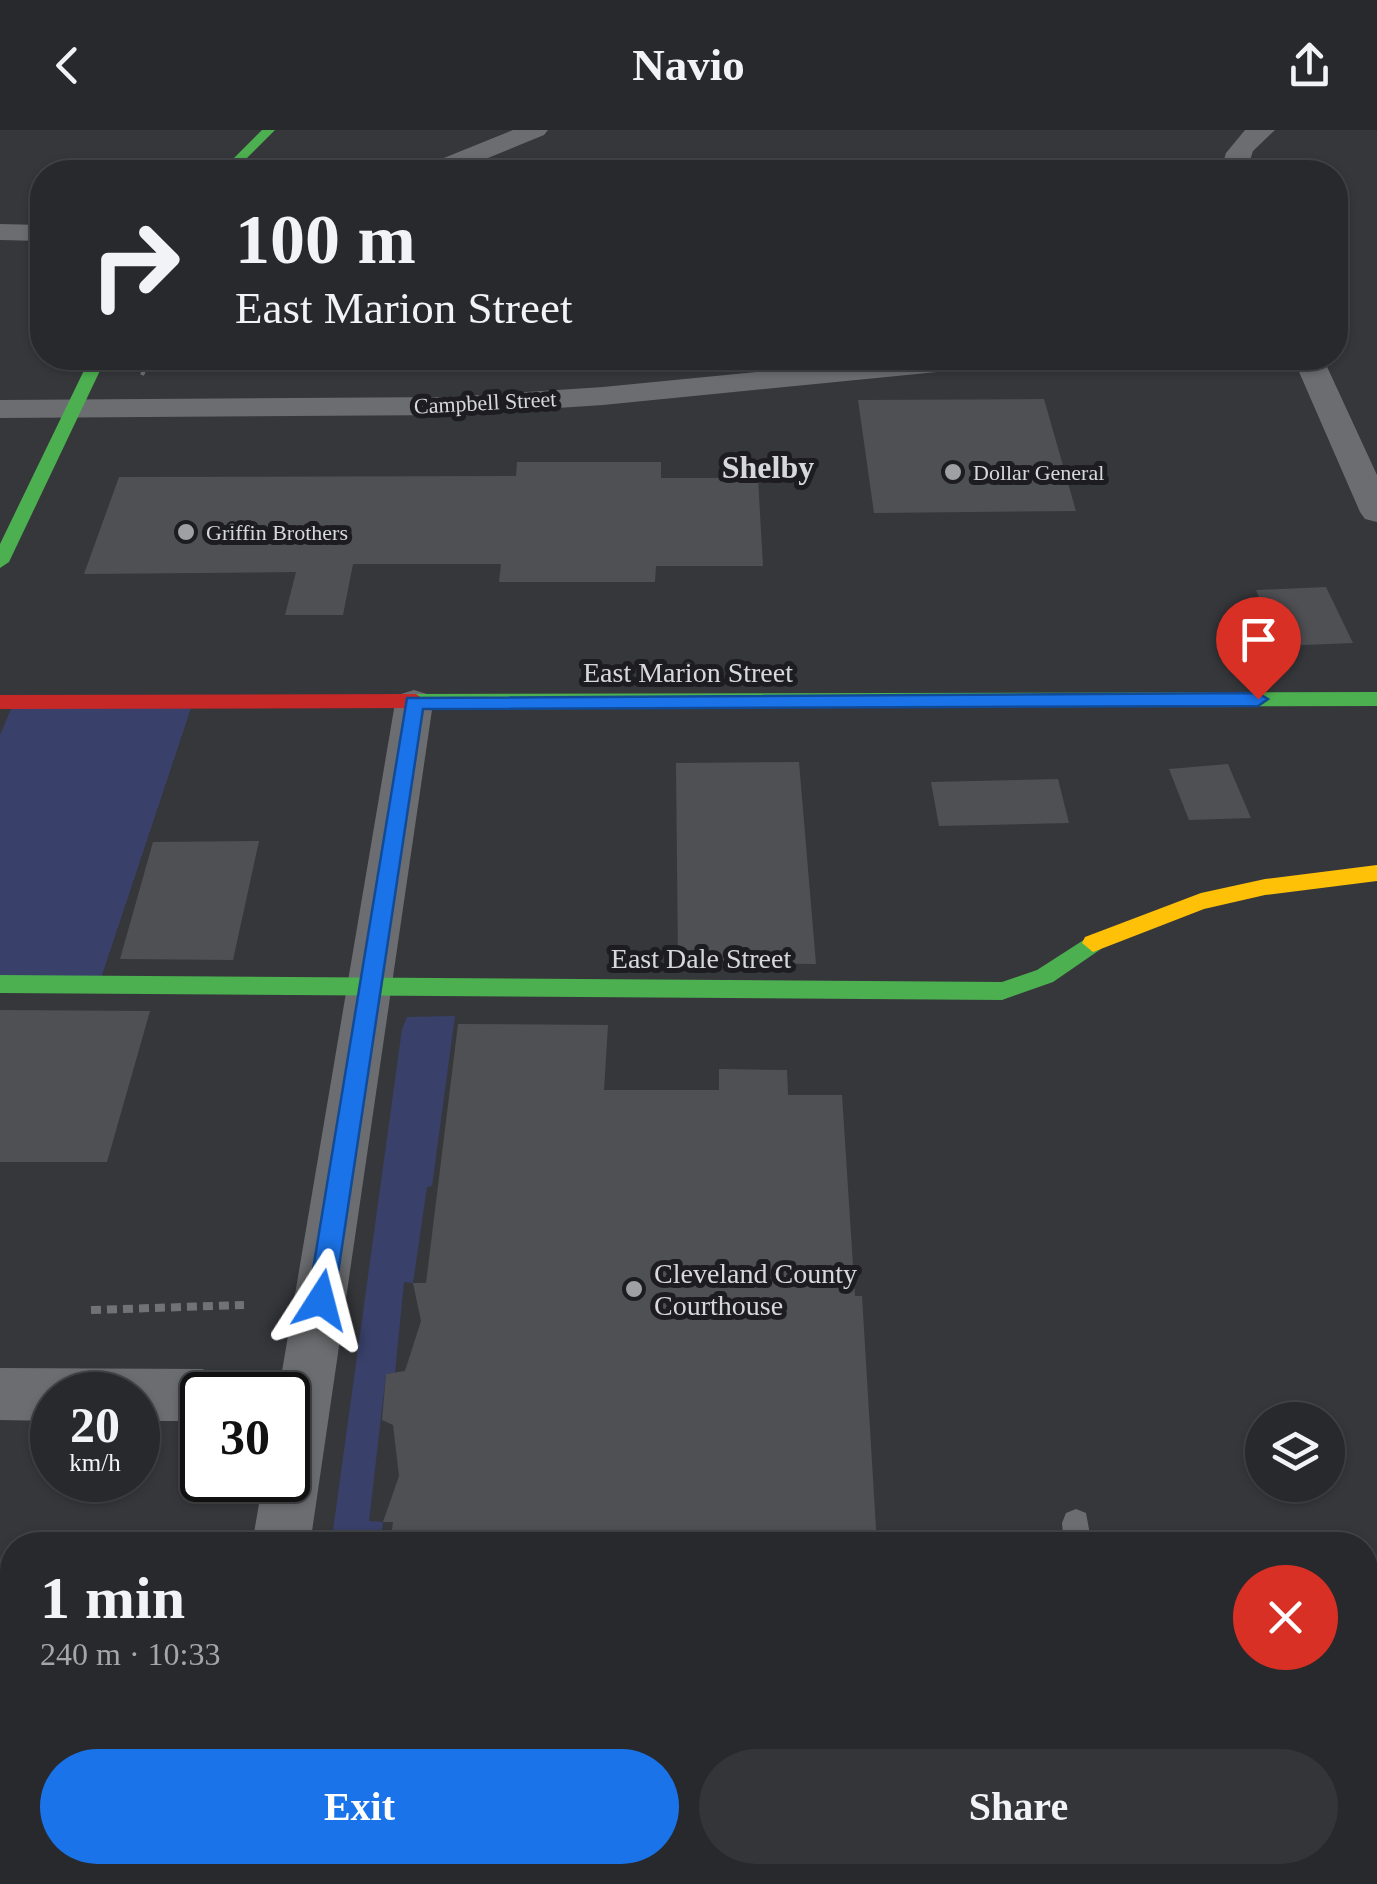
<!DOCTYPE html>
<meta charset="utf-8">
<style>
body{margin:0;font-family:"Times New Roman",serif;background:#343538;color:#f1f3f6;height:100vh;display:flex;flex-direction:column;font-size:38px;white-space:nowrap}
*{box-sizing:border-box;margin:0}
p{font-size:32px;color:#a5a6a9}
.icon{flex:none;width:55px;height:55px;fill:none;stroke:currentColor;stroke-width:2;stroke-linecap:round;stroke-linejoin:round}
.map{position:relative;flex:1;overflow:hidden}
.drawer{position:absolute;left:0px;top:1402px;width:1378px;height:352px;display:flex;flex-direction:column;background:#28292c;border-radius:40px 40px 0 0;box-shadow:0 2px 8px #0004,0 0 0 2px #444548}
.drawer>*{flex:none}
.top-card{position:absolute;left:30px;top:30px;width:1318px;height:210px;border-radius:40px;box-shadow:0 2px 8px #0004,0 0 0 2px #444548;background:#28292c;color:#f1f3f6;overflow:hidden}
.controls{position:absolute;left:1245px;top:1272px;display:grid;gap:20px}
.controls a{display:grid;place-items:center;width:100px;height:100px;border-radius:50%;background:#28292c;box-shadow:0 2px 8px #0004,0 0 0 2px #444548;font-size:50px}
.speed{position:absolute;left:30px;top:1242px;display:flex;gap:20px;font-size:50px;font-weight:700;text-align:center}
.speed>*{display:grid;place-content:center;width:130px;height:130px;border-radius:50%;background:#28292c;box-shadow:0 2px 8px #0004,0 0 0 2px #444548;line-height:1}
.speed small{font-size:25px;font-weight:400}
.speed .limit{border:5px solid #111;border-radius:15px;background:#fff;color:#111}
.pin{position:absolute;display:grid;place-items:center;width:85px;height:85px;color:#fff;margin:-102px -42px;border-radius:50% 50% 50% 0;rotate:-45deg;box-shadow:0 0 10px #0007}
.pin .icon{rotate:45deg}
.me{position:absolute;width:110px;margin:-55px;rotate:9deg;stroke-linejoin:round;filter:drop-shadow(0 0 8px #0008)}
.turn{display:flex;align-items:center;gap:35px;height:210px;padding:0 40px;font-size:45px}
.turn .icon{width:130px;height:130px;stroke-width:2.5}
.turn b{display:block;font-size:70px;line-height:85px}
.round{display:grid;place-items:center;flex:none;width:105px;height:105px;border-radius:52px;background:#343538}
.head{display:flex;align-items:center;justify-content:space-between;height:170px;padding:0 40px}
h1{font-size:60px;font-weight:600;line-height:75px}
.primary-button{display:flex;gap:20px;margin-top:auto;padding:20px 40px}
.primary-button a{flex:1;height:115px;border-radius:60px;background:#1a73e8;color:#fff;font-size:40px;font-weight:600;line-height:115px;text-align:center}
.primary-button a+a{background:#343538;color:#f1f3f6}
header{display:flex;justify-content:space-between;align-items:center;height:130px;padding:0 40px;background:#28292c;font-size:45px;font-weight:600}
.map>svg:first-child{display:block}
</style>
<header><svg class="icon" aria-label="back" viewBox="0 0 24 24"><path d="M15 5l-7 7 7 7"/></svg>Navio<svg class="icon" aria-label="share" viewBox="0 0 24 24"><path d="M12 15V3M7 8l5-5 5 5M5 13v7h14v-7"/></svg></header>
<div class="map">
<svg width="1377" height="1754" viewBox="0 0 1377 1754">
<rect width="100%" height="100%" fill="#36373b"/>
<path fill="#39416b" d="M14 572H193L99 854H0V605Z
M455 886 432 1056 427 1057 413 1153 404 1152 395 1243 386 1244 369 1391 383 1392 380 1415H331L402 899 407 887Z"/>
<path fill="#4f5053" d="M1044 269 1076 381 874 383 858 270Z
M517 332H661V348H758L763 436H656L655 452H499L501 434H353L343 485H285L296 442 84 444 119 347 516 346Z
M1326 457 1353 513 1280 516 1256 460Z
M799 632 816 834 678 833 676 633Z
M1228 634 1251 688 1189 690 1169 639Z
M1058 649 1069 693 939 696 931 652Z
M259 711 233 830 120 829 153 712Z
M0 880 150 881 107 1032H0Z
M458 894 608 895 604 960H719V939L787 940 788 965H842L855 1166H862L877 1415H390L393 1392H383L399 1346 393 1295 382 1290 386 1244 405 1241 421 1191 413 1153H426Z"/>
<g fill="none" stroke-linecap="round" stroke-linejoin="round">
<path stroke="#717274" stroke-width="4" stroke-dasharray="5 4" stroke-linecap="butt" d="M142 245 150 228"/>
<path stroke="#717274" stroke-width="8" stroke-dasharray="10 6" stroke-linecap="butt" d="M91 1180 244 1175"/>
<path fill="#6c6d70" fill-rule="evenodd" d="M1076 1379 1086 1383 1092 1415H1064L1062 1393 1066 1383Z"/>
<path fill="#6c6d70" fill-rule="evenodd" d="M513 0H548L544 5 454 42H420L424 36Z
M1245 0H1275L1253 21 1246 42H1220L1226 23Z
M0 94 42 95V111L0 110Z
M900 228 983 230 979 236 968 239 603 275 451 285 0 288V270L451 267 603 257Z
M1293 228H1323L1377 345V392L1365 389 1360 382Z
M414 560 427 564 433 573 310 1415H252L263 1350H288V1265H278L395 573 401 564Z
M0 1238 202 1239 221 1246 229 1265H202V1291H138V1265H52V1291L0 1290Z
M195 1742H259L256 1754H192Z"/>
<path fill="#4caf50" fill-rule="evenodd" d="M262 0H275L233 42H220Z
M90 228H106L9 432 0 438V414Z
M1377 562V576L416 578 406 571 416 564Z
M1093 804 1104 813 1101 819 1053 852 1002 870 0 863V845L1002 852 1037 840Z"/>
<path fill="#ffc107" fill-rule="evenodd" d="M1377 735V751L1265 765 1204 779 1093 822 1082 813 1085 807 1201 763 1265 749Z"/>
<path fill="#c62828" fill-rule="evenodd" d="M416 564 426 571 416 578 0 579V565Z"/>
</g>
<path fill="#1a73e8" stroke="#114b97" stroke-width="2.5" d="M1258 563 1268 569 1258 576 423 579 334 1170 330 1179 321 1183 312 1179 308 1170 407 568Z"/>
<g fill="#9fa0a4" stroke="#1d1d21" stroke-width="4">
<circle cx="953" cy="342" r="10"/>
<circle cx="186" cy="402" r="10"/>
<circle cx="634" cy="1159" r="10"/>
</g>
<g text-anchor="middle" stroke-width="10" stroke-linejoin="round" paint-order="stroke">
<g font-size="22" fill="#d7d8dd" stroke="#1d1d21">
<text transform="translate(485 272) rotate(-3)" y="8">Campbell Street</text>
</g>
<g font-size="22" fill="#d7d8dd" stroke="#1d1d21" text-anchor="start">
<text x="973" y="350">Dollar General</text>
<text x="206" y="410">Griffin Brothers</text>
</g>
<g font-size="28" fill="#d7d8dd" stroke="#1d1d21">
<text x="688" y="552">East Marion Street</text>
<text x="701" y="838">East Dale Street</text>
</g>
<g font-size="28" fill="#d7d8dd" stroke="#1d1d21" text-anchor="start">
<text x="654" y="1153">Cleveland County<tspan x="654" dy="32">Courthouse</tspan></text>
</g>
<g font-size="32" font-weight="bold" fill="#d7d8dd" stroke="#1d1d21">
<text x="768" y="348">Shelby</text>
</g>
</g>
</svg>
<div class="controls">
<a><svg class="icon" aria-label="layers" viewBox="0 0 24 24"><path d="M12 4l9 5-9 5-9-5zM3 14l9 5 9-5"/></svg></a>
</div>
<div class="speed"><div>20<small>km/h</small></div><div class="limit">30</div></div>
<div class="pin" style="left:1258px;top:569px;background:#d93025"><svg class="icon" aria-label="arrive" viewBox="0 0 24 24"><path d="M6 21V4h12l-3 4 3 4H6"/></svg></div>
<svg class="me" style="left:321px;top:1170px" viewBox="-20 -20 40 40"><path d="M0-17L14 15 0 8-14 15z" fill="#1a73e8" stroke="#fff" stroke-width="4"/></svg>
<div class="top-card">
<div class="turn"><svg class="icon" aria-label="right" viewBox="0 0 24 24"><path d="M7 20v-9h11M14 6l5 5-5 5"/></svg><div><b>100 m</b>East Marion Street</div></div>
</div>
<section class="drawer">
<div class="head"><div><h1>1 min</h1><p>240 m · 10:33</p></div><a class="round" style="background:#d93025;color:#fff"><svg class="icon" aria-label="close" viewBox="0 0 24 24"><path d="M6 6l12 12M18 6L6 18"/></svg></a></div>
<div class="primary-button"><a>Exit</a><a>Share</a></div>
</section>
</div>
